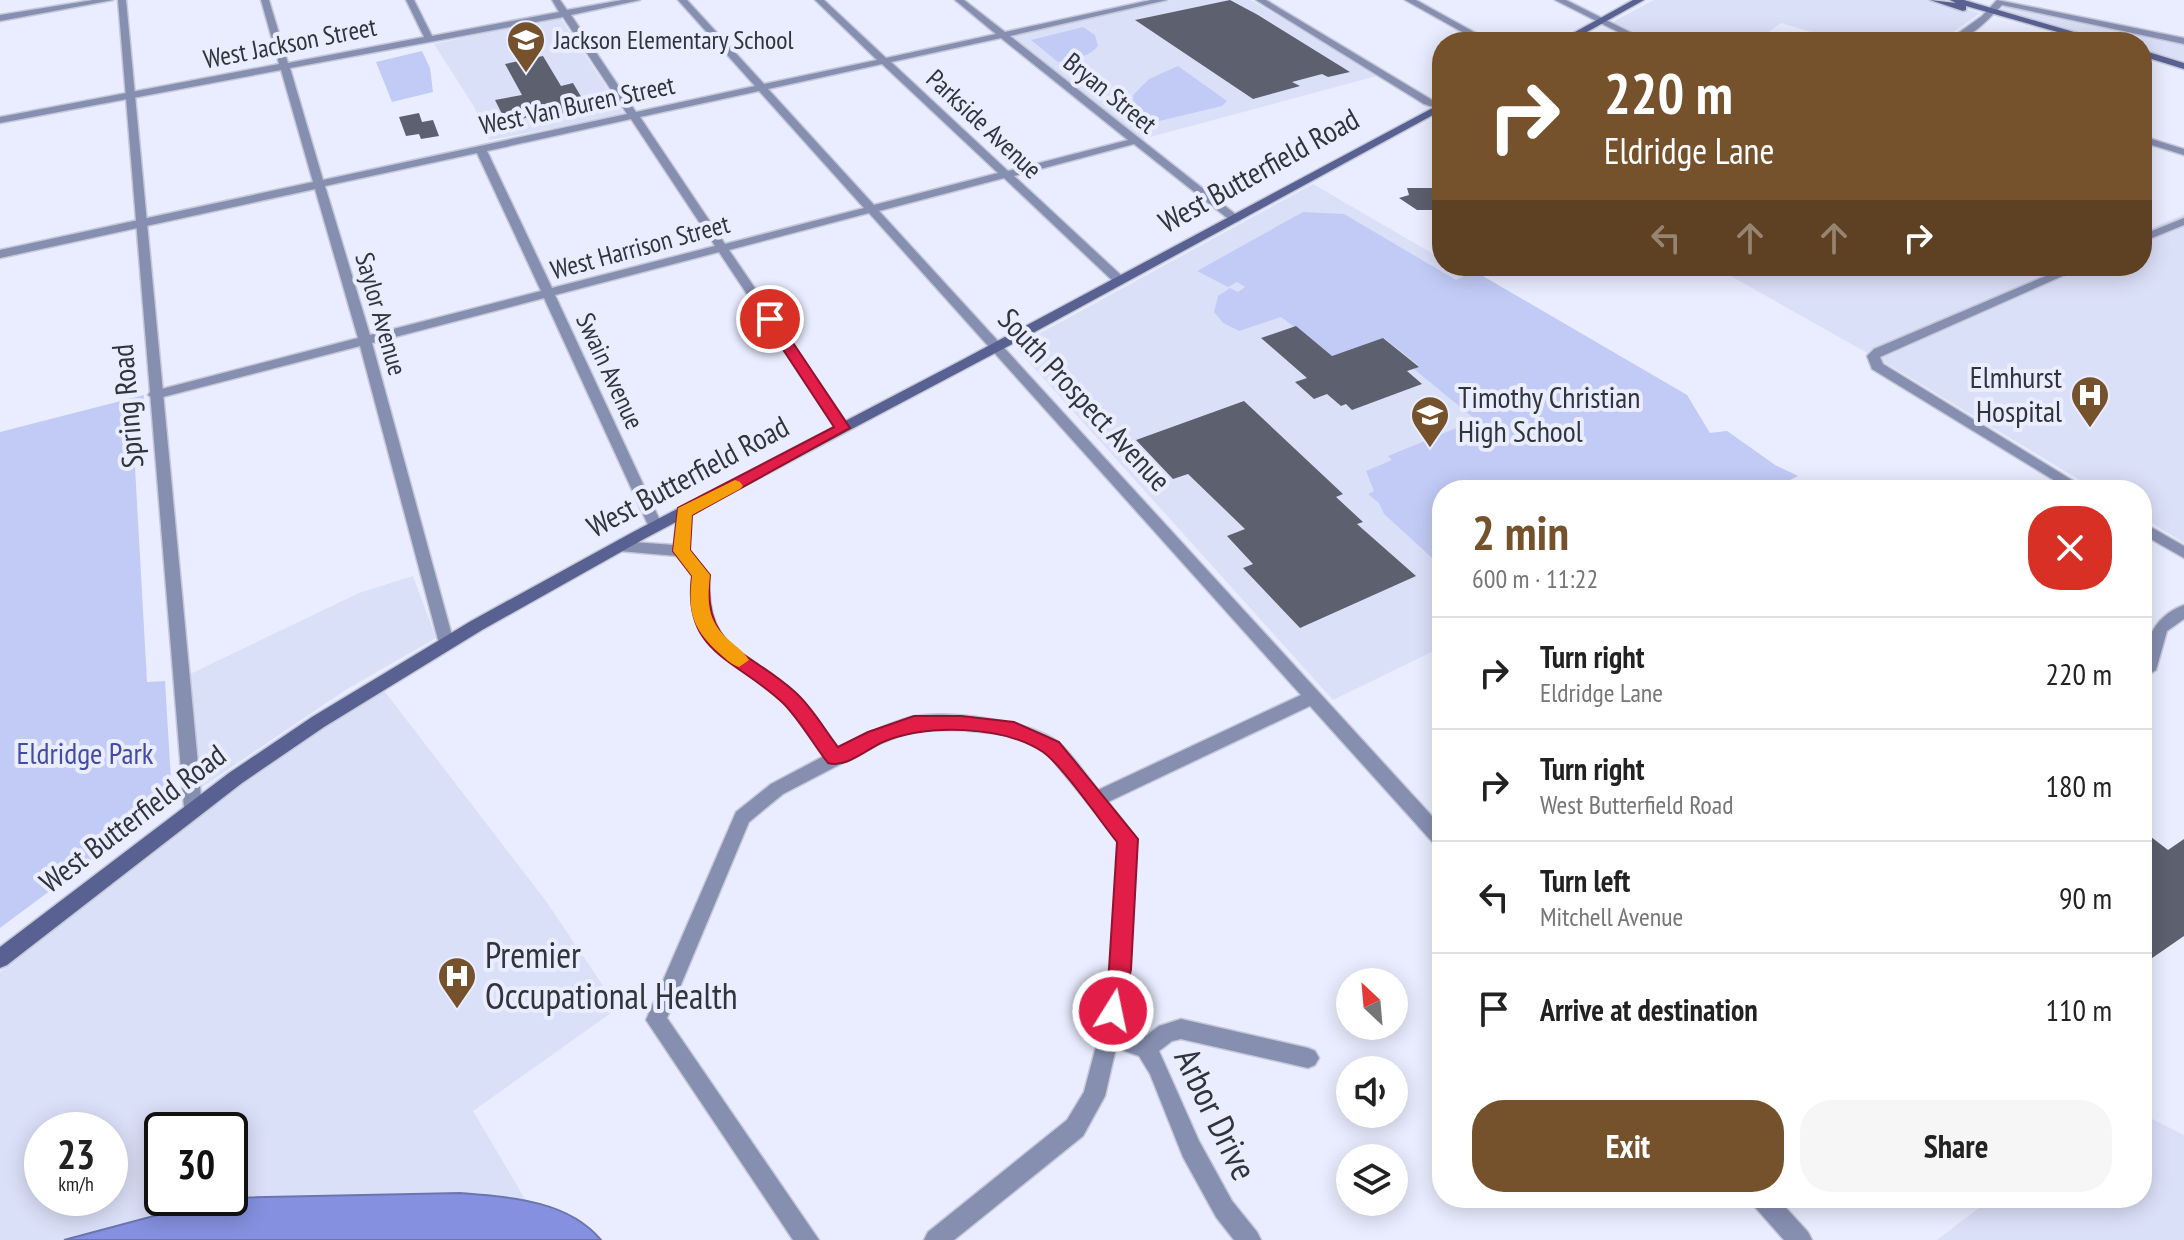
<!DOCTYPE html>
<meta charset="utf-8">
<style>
body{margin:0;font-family:"PT Sans Narrow",sans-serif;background:#f6f6f6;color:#222;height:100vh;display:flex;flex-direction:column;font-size:30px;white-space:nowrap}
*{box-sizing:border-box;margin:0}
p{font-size:26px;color:#767676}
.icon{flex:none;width:44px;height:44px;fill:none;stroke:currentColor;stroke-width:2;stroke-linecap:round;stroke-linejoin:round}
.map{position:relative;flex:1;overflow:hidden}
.details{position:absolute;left:1432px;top:480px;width:720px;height:728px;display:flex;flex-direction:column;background:#fff;border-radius:32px;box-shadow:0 4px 20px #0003}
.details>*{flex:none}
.guide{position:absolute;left:1432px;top:32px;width:720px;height:244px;border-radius:32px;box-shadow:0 4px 20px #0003;background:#76522c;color:#fff;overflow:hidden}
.needle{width:52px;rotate:334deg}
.controls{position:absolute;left:1336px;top:968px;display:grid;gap:16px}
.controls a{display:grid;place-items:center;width:72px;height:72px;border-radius:50%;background:#fff;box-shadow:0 4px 20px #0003;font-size:40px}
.speed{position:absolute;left:24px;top:1112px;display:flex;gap:16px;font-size:40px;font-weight:700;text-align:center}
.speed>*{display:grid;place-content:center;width:104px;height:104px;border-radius:50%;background:#fff;box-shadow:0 4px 20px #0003;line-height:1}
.speed small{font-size:20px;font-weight:400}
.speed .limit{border:4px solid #111;border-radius:12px;background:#fff;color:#111}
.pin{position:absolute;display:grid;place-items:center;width:68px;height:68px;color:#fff;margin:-34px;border:4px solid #fff;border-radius:50%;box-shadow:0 2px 8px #0007}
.me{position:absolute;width:88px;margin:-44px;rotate:10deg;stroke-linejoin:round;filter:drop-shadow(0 0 6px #0008)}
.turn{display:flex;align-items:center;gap:28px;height:168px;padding:0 40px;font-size:36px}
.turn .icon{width:104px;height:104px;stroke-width:2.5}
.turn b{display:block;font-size:56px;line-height:68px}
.lanes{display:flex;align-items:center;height:76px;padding:0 40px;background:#0003;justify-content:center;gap:40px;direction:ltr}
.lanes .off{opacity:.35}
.round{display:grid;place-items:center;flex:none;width:84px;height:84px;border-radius:32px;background:#f6f6f6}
.head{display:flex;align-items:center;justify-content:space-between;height:136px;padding:0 40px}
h1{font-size:48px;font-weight:600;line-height:60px;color:#76522c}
.cta{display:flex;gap:16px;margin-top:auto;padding:16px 40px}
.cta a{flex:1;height:92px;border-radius:32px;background:#76522c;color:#fff;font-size:32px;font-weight:600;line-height:92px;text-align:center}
.cta a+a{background:#f6f6f6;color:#222}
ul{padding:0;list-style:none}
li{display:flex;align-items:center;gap:24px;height:112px;padding:0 40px;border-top:2px solid #e0e0e0}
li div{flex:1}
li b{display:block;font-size:30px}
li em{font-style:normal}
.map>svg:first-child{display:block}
</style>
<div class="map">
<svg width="2184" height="1240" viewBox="0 0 2184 1240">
<rect width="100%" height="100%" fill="#e9edff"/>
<path fill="#dbe0f9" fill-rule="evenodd" d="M1172 0H1251L1378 76 1384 74 1139 140 1008 36Z
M1654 0H1932L1980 13 1940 42H1845L1781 23 1762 37 1744 42H1649L1611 23Z
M2008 2 2184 40V64L2142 53V42H2105L1999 12Z
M559 16 625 115 489 140 473 105 434 44Z
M1313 184 1442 259V266H1454L1466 273 1474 271 1687 395 1706 430 1710 433 1727 431 1775 465 1798 476 1769 490H1442V647L1333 700 1015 347Z
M2184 214V543L2142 517V490H2096L1894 368 1713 266H2142V232Z
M413 576 436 638 347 689 202 787 188 675 359 593Z
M382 688 546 901 618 1008 473 1111 525 1199 460 1193 221 1198 64 1240H0V972L63 919 197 814 294 744ZM42 1130H110V1198H42ZM162 1130H230V1198H162Z
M2142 1114 2184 1135V1240H1937L1992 1198H2142Z"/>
<path fill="#c2cbf6" d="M1083 27 1095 35 1098 46C1088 58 1072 59 1058 62L1031 40Z
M422 51 430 68 433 92 392 102 376 62Z
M1178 66 1227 101 1222 106 1151 123 1134 105 1133 95 1149 79Z
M1303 212 1344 214 1456 280 1474 271 1687 395 1710 433 1727 431 1775 465 1798 476 1769 490H1442V567L1384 514 1379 503 1368 494 1374 491 1366 471 1392 460 1388 456 1476 420 1414 369 1419 366 1384 338 1326 358 1325 350 1281 317 1239 331 1223 323 1214 312 1218 296 1230 288 1238 292 1245 287 1237 282 1228 287 1197 271Z
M144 395 143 407 132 413 147 682 165 681 171 780 166 795 137 826 0 928V432Z"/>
<path fill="#8591e0" stroke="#6c75ae" stroke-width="2" d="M460 1193C509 1197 568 1200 601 1240H64L221 1198Z"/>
<path fill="#5d606f" d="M1230 0 1258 15 1350 72 1328 77 1322 74 1292 82 1300 86 1253 99 1135 20Z
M543 56 561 86 573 83 586 105 579 107 581 110 561 114 559 111 506 122 495 100 522 95 505 64Z
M419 113 422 122 433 120 439 136 421 139 419 134 406 136 399 117Z
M1407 188H1435L1442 193V210H1417L1399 198 1409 195Z
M1296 326 1332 356 1383 338 1419 367 1407 371 1422 384 1352 410 1346 404 1341 406 1327 394 1314 399 1295 382 1307 378 1261 338Z
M1244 401 1343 494 1336 497 1363 522 1357 524 1416 576 1300 628 1243 568 1253 564 1227 536 1245 529 1188 474 1173 479 1136 440Z
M2142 830 2168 850 2184 839V936L2142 965Z"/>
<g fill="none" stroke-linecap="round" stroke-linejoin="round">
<defs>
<path id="minor" d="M93 0H113L0 21V15Z
M261 0H269L288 63 424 37 406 0H414L432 36 559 12 552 0H560L567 10 622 0H640L571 15 636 112 755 86 678 0H687L764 84 877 60 815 0H824L886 58 996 34 955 0H964L1005 32 1151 0H1167L1010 36 1239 217V221H1231L1134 144 1014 176 1123 277V283H1115L1004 178 879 211 1442 827V848L1435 845 1310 706 1108 802 1137 839 1130 969 1120 1029 1143 1038 1159 1026 1181 1019 1308 1048 1315 1051 1319 1058 1315 1065 1308 1068 1181 1039 1172 1041 1159 1051 1199 1141 1232 1201 1257 1232 1261 1240H1234L1216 1217 1183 1157 1150 1074 1139 1056 1116 1048 1105 1096 1083 1136 954 1240H924L928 1232 1067 1120 1084 1092 1099 1035 1110 969 1119 841 1046 752 1011 735 961 730H915L881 743 783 794 749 822 667 1018 819 1240H793L646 1020 736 812 771 784 824 756C811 738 798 717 782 701 733 655 691 657 693 576L677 556 619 551 611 546 619 541 674 545 677 512 679 509H689L691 512 689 550 709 575C707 655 747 647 796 694 812 710 825 730 838 749 861 737 886 724 911 717 945 709 1033 721 1059 743 1074 756 1086 775 1098 790L1301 695 869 213 729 250 850 428 848 431H838L719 252 555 295 663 527 656 532 649 527 544 298 372 343 454 643 452 647H440L360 346 155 399 148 395 150 392 358 338 315 189 0 258V250L313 182 281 70 0 123V117L279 64ZM563 17 627 114 323 180 290 68ZM1001 38 1128 140 1008 171 891 62ZM882 64 998 173 874 205 768 89ZM759 91 864 208 725 244 640 117ZM631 119 715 246 552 288 487 151ZM477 153 541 291 370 335 325 186Z
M1256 0H1266L1432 100 1442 104V110L1424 104Z
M1405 0H1416L1492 42H1480Z
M1555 0H1566L1650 42H1638Z
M1997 0 2184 38V44L2002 5C1988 20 1968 42 1946 42L1982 16Z
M2142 136 2184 149V155L2142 142Z
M2184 218V225L2142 242V235Z
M2069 266H2085L1880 357 1883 364 2088 490H2070L1872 369 1867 356 1874 349Z
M2142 522 2184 546V558L2142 534Z
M2184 605V619L2167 631 2156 670 2142 679C2142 647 2151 617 2184 605Z
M1751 1198H1777L1808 1232 1812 1240H1784L1754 1206Z"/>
<path id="tertiary" d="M118 0H126L202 807 199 812 193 814 187 812 184 807Z"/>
<path id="secondary" d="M1633 0H1644L1569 42H1557Z
M1930 0 1956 3 1950 0H1964L2108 42H2093L1966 6V10L1963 11Z
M2142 50 2184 63V69L2142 56Z
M1442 103V110L1031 334 644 539 482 630 324 727 242 783 7 965 0 968V947L229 773 312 717 471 621 633 532 962 360Z"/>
</defs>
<use href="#minor" stroke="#c5c8d8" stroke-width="3"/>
<use href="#tertiary" stroke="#c5c8d8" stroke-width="3"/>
<use href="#secondary" stroke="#c5c8d8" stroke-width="3"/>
<use href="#minor" fill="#878fb1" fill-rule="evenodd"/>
<use href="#tertiary" fill="#878fb1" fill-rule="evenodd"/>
<use href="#secondary" fill="#586192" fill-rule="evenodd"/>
</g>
<path fill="#e11d48" stroke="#92132f" stroke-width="2" d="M770 314 775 316 850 428 692 515 690 550 710 575C702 649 749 650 795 692 812 707 824 729 838 747L868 732 914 716H961L1014 722 1059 742 1138 839 1131 969 1121 1019 1113 1022 1104 1019 1101 1011 1109 969 1117 842C1101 822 1061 764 1043 752 1002 725 927 724 883 742 867 749 845 769 828 763 813 744 800 720 783 703 737 659 682 654 692 576L673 551 678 508 834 427 763 319Z"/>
<path fill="#f59e0b" d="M735 480 740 482 743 486 740 489 692 515 690 550 710 575C707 603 707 621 730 641 737 647 744 652 749 660L739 667C730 664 725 658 718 652 691 627 688 611 692 576L673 551 678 508Z"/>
<defs>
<symbol id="school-pin" viewBox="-11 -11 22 30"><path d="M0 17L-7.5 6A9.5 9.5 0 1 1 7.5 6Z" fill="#76522c" stroke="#e9edff"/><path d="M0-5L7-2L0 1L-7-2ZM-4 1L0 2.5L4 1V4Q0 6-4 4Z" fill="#fff"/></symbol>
<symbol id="hospital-pin" viewBox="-11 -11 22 30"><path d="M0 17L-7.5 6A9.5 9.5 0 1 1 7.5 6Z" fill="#76522c" stroke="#e9edff"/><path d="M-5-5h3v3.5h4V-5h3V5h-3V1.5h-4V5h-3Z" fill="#fff"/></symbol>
</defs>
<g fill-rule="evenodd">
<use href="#school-pin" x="504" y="18" width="44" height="60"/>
<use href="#hospital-pin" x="2068" y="373" width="44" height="60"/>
<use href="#school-pin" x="1408" y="393" width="44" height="60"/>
<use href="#hospital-pin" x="435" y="954" width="44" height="60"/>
</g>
<g text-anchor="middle" stroke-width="8" stroke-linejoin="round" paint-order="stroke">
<g font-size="26" fill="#33343b" stroke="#e9edff" text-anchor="start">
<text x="554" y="49">Jackson Elementary School</text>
</g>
<g font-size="26" fill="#33343b" stroke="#e9edff">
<text transform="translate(290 43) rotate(-11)" y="9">West Jackson Street</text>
<text transform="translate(1110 93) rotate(39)" y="9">Bryan Street</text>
<text transform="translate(577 105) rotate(-12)" y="9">West Van Buren Street</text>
<text transform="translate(984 124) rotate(43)" y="9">Parkside Avenue</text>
<text transform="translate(640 247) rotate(-15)" y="9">West Harrison Street</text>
<text transform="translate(381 314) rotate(74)" y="9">Saylor Avenue</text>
<text transform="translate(610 371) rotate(65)" y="9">Swain Avenue</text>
</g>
<g font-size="30" fill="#33343b" stroke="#e9edff">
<text transform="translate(1259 171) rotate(-29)" y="10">West Butterfield Road</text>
<text transform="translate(1084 400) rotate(47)" y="10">South Prospect Avenue</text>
<text transform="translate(128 406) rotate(-95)" y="10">Spring Road</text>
<text transform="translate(688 477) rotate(-28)" y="10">West Butterfield Road</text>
<text transform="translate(133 819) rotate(-37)" y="10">West Butterfield Road</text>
</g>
<g font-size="30" fill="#33343b" stroke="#e9edff" text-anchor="end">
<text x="2062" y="388">Elmhurst<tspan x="2062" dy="34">Hospital</tspan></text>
<text x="1458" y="408" text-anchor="start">Timothy Christian<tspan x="1458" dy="34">High School</tspan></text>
</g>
<g font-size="30" fill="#444ba7" stroke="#e9edff">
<text x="85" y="764">Eldridge Park</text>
</g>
<g font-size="36" fill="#33343b" stroke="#e9edff" text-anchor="start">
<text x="485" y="968">Premier<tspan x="485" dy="41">Occupational Health</tspan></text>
</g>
<g font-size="36" fill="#33343b" stroke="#e9edff">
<text transform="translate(1216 1114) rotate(64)" y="13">Arbor Drive</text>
</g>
</g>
</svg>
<div class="controls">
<a><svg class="needle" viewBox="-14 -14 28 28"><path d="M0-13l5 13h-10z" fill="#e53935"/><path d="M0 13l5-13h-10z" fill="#767676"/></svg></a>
<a><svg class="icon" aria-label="sound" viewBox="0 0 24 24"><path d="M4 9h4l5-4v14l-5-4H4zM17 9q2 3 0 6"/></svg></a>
<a><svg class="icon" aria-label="layers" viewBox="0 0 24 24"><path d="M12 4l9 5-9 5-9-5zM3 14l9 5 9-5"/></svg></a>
</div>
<div class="speed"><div>23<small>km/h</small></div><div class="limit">30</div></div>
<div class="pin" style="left:770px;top:319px;background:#d93025"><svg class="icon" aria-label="arrive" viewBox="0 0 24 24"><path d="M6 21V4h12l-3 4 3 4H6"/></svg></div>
<svg class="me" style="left:1113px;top:1011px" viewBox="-20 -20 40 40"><circle r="17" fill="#e11d48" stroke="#fff" stroke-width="3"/><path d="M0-11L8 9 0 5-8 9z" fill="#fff"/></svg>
<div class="guide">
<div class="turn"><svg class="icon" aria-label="right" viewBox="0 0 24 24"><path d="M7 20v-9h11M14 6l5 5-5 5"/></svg><div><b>220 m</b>Eldridge Lane</div></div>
<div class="lanes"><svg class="icon off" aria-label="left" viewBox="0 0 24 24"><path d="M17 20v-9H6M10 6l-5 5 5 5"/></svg><svg class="icon off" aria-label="ahead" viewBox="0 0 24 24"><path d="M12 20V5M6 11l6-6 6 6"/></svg><svg class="icon off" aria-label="ahead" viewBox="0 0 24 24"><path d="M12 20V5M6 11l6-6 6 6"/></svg><svg class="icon" aria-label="right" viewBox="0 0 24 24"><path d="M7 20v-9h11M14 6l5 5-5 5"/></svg></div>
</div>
<section class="details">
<div class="head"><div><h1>2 min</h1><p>600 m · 11:22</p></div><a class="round" style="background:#d93025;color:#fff"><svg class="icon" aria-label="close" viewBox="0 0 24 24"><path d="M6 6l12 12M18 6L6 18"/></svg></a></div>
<ul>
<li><svg class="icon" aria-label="right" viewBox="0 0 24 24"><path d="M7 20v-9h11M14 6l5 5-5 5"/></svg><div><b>Turn right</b><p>Eldridge Lane</p></div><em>220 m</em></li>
<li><svg class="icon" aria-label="right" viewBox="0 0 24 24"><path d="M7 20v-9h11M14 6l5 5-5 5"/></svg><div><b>Turn right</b><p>West Butterfield Road</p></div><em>180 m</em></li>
<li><svg class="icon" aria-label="left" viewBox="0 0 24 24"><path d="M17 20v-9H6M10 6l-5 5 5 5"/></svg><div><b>Turn left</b><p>Mitchell Avenue</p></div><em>90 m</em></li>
<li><svg class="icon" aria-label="arrive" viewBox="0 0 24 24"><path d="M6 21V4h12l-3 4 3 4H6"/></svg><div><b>Arrive at destination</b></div><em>110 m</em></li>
</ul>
<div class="cta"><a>Exit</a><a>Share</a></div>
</section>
</div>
